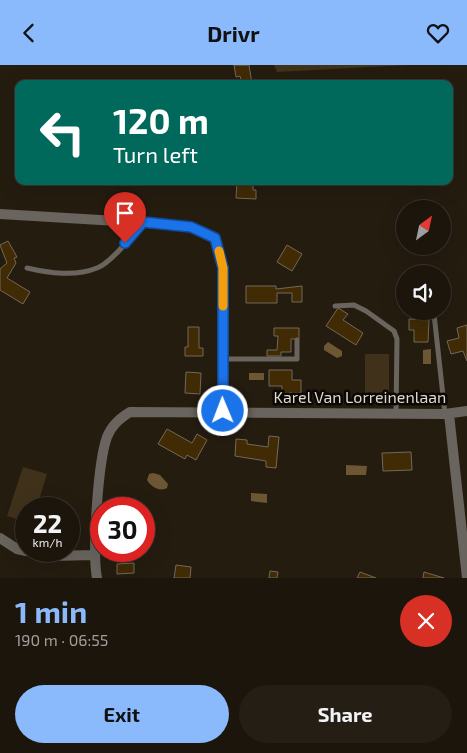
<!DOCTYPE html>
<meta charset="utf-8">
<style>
body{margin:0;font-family:"Exo 2",sans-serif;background:#251e15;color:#f1f3f6;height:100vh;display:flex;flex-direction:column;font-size:19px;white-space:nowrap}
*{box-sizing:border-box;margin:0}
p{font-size:16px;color:#a09f9d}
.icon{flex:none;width:28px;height:28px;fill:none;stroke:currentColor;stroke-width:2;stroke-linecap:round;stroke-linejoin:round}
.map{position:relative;height:513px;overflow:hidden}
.drawer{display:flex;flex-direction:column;background:#1c150c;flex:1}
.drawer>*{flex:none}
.banner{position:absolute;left:15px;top:15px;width:438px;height:105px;border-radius:10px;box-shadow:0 5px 20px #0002,0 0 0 1px #3a342d;background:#00695c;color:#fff;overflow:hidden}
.needle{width:32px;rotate:33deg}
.buttons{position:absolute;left:396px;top:135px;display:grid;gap:10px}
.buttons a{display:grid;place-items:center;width:55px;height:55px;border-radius:50%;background:#1c150c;box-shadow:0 5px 20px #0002,0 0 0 1px #3a342d;font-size:25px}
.speed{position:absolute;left:15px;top:432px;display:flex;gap:10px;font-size:25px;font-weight:700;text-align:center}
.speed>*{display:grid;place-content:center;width:65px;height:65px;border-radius:50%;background:#1c150c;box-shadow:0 5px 20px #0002,0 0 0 1px #3a342d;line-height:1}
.speed small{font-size:12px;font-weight:400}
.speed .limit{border:8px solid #d22;background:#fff;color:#111}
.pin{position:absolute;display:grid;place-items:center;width:42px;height:42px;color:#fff;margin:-51px -21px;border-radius:50% 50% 50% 0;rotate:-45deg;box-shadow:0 0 5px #0007}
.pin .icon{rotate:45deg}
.me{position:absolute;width:55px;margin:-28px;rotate:359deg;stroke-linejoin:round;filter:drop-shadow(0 0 4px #0008)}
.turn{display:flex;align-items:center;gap:18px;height:105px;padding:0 15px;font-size:22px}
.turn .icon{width:65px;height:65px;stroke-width:2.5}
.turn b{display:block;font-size:35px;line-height:42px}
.round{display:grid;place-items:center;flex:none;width:52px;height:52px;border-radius:26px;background:#251e15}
.overview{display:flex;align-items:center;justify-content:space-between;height:85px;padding:0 15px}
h1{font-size:30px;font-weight:700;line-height:38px;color:#8abafc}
.action{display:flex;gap:10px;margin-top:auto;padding:10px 15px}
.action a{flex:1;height:58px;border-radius:30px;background:#8abafc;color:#111;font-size:20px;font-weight:700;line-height:58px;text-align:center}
.action a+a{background:#251e15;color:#f1f3f6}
header{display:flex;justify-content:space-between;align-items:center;height:65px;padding:0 15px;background:#8abafc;color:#111;font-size:22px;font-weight:700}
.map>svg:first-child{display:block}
</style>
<header><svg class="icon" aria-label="back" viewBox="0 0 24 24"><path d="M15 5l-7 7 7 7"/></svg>Drivr<svg class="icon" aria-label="heart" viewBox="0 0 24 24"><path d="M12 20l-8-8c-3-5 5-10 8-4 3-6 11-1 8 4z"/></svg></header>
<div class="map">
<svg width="467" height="513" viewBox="0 0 467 513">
<rect width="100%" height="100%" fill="#251c10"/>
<path fill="#40311b" d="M274 0H407L277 7Z
M365 289H389V338H365Z
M23 402 47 409 36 444H26V457L7 451Z"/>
<path fill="#6d5633" d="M328 277 342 286V291L337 293 324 285V281Z
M431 284V299H423V285Z
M249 308H264V315H249Z
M346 400 367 401 366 410H346Z
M153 408 160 410 168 419 167 423C160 427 151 422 147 415L149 409Z
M251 428 267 429V438L251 436Z"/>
<path fill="#402b05" stroke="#736859" d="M234 0H249L252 19H242L240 11 236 12Z
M237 116H253V125H256V134L236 133Z
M8 176 17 192 14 193 16 198 7 213 30 227 23 239 0 225V204L7 198 0 180Z
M287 180 302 189 292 206 277 197Z
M246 221H276V224L302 221V237H292V228H277V238H246Z
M338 243 348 249 343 255 363 268 356 280 326 261Z
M409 254 429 255 428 277H414V265H409Z
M467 260V296L463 286 451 289 447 276 459 273 457 263Z
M188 262H199V283H203V291H185V282H188Z
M274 263H299V274H291V287H281V291H267V285H277L278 271H274Z
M269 305H292V315H301V328H282V321H269Z
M186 307 201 308 200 329 185 328Z
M167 364 192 378 197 369 207 375 196 395 187 390 185 394 158 379Z
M269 371 279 372 276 403 266 402V396L235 391 236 374 247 375V379L268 382Z
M411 387 412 405 383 406 382 388Z
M144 455 151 458 147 470 144 469Z
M134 498V508L117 509V499Z
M176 500 191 502 190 513H174Z
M270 506 278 507 277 513H269Z
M360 507 376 513H357Z
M424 507 444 513H423Z"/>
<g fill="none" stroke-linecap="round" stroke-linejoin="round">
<path stroke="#69645d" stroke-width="5" d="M27 203C49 208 75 212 97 203 111 198 132 171 142 159
M335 241 354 240 366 246 394 266 397 274 396 349
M434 249 445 349
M222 294H297V275"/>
<path stroke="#69645d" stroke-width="10" d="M0 149 167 159 191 162 215 173 223 203V346
M449 349 467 513
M0 473 17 484 26 486
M30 486 52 491 94 490
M97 513C92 487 98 397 107 372 112 360 119 354 130 347L445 349 467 346"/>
</g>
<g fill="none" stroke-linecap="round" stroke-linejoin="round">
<defs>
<path id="route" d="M125 178 143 157 191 162 215 173 223 203V346"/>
</defs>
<use href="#route" stroke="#114b97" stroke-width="12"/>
<use href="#route" stroke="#1a73e8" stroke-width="9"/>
<path stroke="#f59e0b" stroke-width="9" d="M219 186 223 203V241"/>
</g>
<g text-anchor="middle" stroke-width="5" stroke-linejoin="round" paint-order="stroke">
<g font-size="16" fill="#ded8cf" stroke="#0b0804">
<text x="360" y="338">Karel Van Lorreinenlaan</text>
</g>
</g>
</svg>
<div class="buttons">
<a><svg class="needle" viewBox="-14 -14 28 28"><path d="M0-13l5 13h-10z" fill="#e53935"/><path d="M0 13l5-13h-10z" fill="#a09f9d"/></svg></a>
<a><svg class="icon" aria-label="sound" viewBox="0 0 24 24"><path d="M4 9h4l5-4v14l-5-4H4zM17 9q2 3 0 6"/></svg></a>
</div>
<div class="speed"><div>22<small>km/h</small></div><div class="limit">30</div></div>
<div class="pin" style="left:125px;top:178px;background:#d93025"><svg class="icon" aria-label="arrive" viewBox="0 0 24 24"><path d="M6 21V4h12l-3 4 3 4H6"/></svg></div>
<svg class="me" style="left:223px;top:346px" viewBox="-20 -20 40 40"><circle r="17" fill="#1a73e8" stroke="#fff" stroke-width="3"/><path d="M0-11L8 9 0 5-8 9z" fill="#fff"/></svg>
<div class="banner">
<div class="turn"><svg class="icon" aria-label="left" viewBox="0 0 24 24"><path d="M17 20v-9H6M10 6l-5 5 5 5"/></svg><div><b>120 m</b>Turn left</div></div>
</div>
</div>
<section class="drawer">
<div class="overview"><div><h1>1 min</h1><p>190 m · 06:55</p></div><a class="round" style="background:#d93025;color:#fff"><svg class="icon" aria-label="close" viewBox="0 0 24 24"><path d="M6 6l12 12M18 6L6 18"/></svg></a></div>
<div class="action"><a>Exit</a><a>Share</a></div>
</section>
